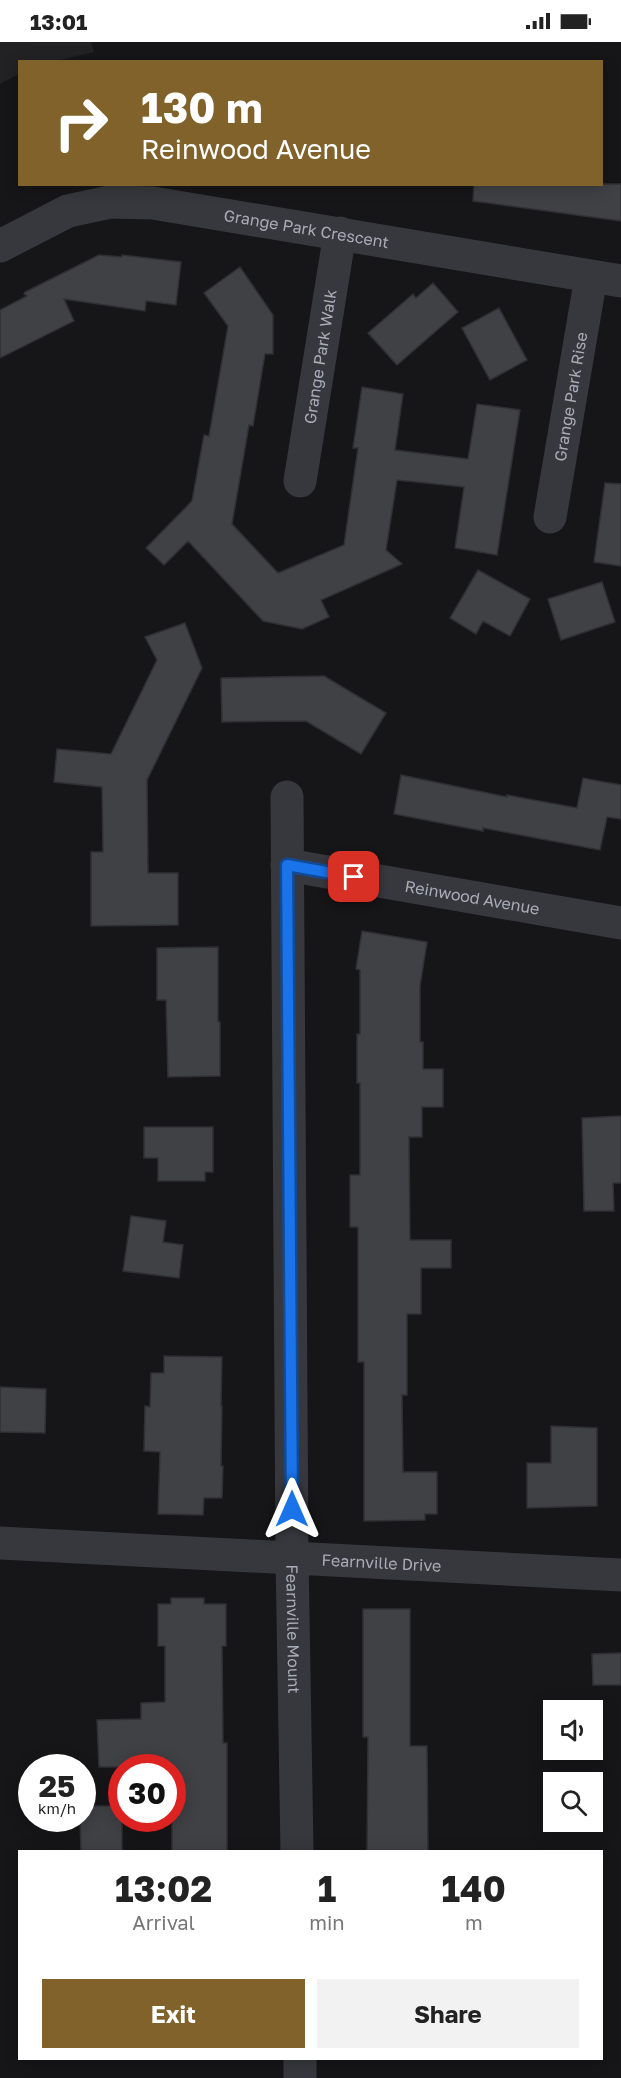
<!DOCTYPE html>
<style>
body{margin:0;font-family:"Golos Text",sans-serif;background:#f2f2f2;color:#222;height:100vh;display:flex;flex-direction:column;font-size:22px;white-space:nowrap}
*{box-sizing:border-box;margin:0}
p{font-size:20px;color:#767676}
.icon{flex:none;width:33px;height:33px;fill:none;stroke:currentColor;stroke-width:2;stroke-linecap:round;stroke-linejoin:round}
.map{position:relative;flex:1;overflow:hidden}
.drawer{position:absolute;left:18px;top:1808px;width:585px;height:210px;display:flex;flex-direction:column;background:#fff;border-radius:0px;box-shadow:0 3px 15px #0003}
.drawer>*{flex:none}
.top-card{position:absolute;left:18px;top:18px;width:585px;height:126px;border-radius:0px;box-shadow:0 3px 15px #0003;background:#80622a;color:#fff;overflow:hidden}
.controls{position:absolute;left:543px;top:1658px;display:grid;gap:12px}
.controls a{display:grid;place-items:center;width:60px;height:60px;border-radius:0px;background:#fff;box-shadow:0 3px 15px #0003;font-size:30px}
.speed{position:absolute;left:18px;top:1712px;display:flex;gap:12px;font-size:30px;font-weight:700;text-align:center}
.speed>*{display:grid;place-content:center;width:78px;height:78px;border-radius:50%;background:#fff;box-shadow:0 3px 15px #0003;line-height:1}
.speed small{font-size:15px;font-weight:400}
.speed .limit{border:9px solid #d22;background:#fff;color:#111}
.pin{position:absolute;display:grid;place-items:center;width:51px;height:51px;color:#fff;margin:-26px;border-radius:12px;box-shadow:0 3px 9px #0006}
.me{position:absolute;width:66px;margin:-33px;rotate:0deg;stroke-linejoin:round;filter:drop-shadow(0 0 4px #0008)}
.turn{display:flex;align-items:center;gap:21px;height:126px;padding:0 24px;font-size:27px}
.turn .icon{width:78px;height:78px;stroke-width:2.5}
.turn b{display:block;font-size:42px;line-height:51px}
.eta{display:flex;justify-content:space-evenly;align-items:center;height:102px;text-align:center}
.eta b{font-size:36px;font-weight:700;line-height:42px}
.cta{display:flex;gap:12px;margin-top:auto;padding:12px 24px}
.cta a{flex:1;height:69px;border-radius:0px;background:#80622a;color:#fff;font-size:24px;font-weight:700;line-height:69px;text-align:center}
.cta a+a{background:#f2f2f2;color:#222}
.status{display:flex;justify-content:space-between;align-items:center;height:42px;padding:0 30px;background:#fff;direction:ltr}
.status svg{height:16px;fill:currentColor}
.map>svg:first-child{display:block}
</style>
<div class="status"><b>13:01</b><svg viewBox="0 0 49 12"><path d="M0 12V9h3v3zM5 12V6h3v6zM10 12V3h3v9zM15 12V0h3v12zM26 1h20v11H26zM47 4h2v5h-2z"/></svg></div>
<div class="map">
<svg width="621" height="2036" viewBox="0 0 621 2036">
<rect width="100%" height="100%" fill="#161618"/>
<path fill="#222225" d="M0 0H91L94 10 56 19 20 20 19 32 0 42Z"/>
<path fill="#404145" stroke="#303034" stroke-width="1.5" d="M474 142H621V179L473 159Z
M99 213 122 215V213L181 220 176 263 146 259 145 269 64 257 74 279 0 316V268L27 254 24 252 25 250Z
M240 225 273 273V312H265L253 384 249 383 232 482 278 531 344 503 358 406H353L362 345 403 352 395 408 468 417 477 362 520 368 497 513 455 506 464 445 397 438 386 508 402 522 321 558 329 575 302 587 263 579 188 499 164 523 146 506 192 459 204 393 209 394 228 284 204 251Z
M433 241 458 270 397 323 368 291 413 252 416 256Z
M499 266 527 318 490 338 462 286Z
M605 441 621 442V524L594 520Z
M478 528 530 557 510 594 483 579 476 592 450 576Z
M602 540 615 580 561 598 548 557Z
M185 581 202 626 147 738 148 831H178V883L91 884V810H103L102 745 54 740 57 707 111 712 157 618 145 595Z
M324 634 386 671 361 712 306 679 222 680 221 636Z
M401 733 507 755V753L577 766 583 736 621 743V777L607 775 600 808 483 786V789L394 772Z
M362 889 427 900 420 944V1000H423V1027H443V1065H422V1095H409L410 1198H451V1226H421V1272H407V1353H402L403 1430H437V1472H425V1478L364 1479V1320H358V1185H350V1133H360V1041H357V992H360V928L356 927Z
M218 905V980H220V1034L168 1035 166 958H157V906Z
M621 1074V1141H613L614 1169H584L582 1076Z
M144 1085H213V1130H205V1139H158V1116H144Z
M131 1174 166 1179 163 1200 183 1203 179 1236 123 1229Z
M164 1314 222 1315 221 1364H222L221 1424H223L222 1456H204L203 1473 158 1472 160 1410 144 1409 145 1364 150 1365 151 1331H164Z
M0 1345 46 1347 45 1391 0 1390Z
M551 1384 597 1386V1464L527 1466V1421H551Z
M171 1556H204V1562H226V1604H222L223 1701H227V1809H172V1725H99L97 1678 141 1677V1661L165 1660V1604H158V1562H171Z
M363 1567H410V1704H427L428 1809H367L368 1695H363Z
M621 1611V1643H593L592 1612Z
M82 1764H122V1809H81L80 1776H82Z"/>
<g fill="none" stroke-linecap="round" stroke-linejoin="round">
<g stroke="#37383d" stroke-width="33">
<path id="s1" d="M0 204 68 169 110 160 153 161 621 239"/>
<path id="s2" d="M300 439 340 191"/>
<path id="s3" d="M550 475 591 235"/>
<path id="s4" d="M287 755 292 1514 297 1809"/>
<path id="s5" d="M287 823 621 881"/>
<path id="s6" d="M0 1501 621 1533"/>
<path d="M300 2016V2036"/>
</g>
</g>
<g fill="none" stroke-linecap="round" stroke-linejoin="round">
<defs>
<path id="route" d="M292 1467 287 823 354 835"/>
</defs>
<use href="#route" stroke="#114b97" stroke-width="15"/>
<use href="#route" stroke="#1a73e8" stroke-width="10"/>
</g>
<g text-anchor="middle" stroke-width="6" stroke-linejoin="round" paint-order="stroke">
<g font-size="16" fill="#a8adb8" stroke="#111113">
<text dy="6" stroke="none"><textPath href="#s1" startOffset="318">Grange Park Crescent</textPath></text>
<text dy="6" stroke="none"><textPath href="#s2" startOffset="126">Grange Park Walk</textPath></text>
<text dy="6" stroke="none"><textPath href="#s3" startOffset="122">Grange Park Rise</textPath></text>
<text dy="6" stroke="none"><textPath href="#s5" startOffset="188">Reinwood Avenue</textPath></text>
<text dy="6" stroke="none"><textPath href="#s6" startOffset="382">Fearnville Drive</textPath></text>
<text dy="6" stroke="none"><textPath href="#s4" startOffset="832">Fearnville Mount</textPath></text>
</g>
</g>
</svg>
<div class="controls">
<a><svg class="icon" aria-label="sound" viewBox="0 0 24 24"><path d="M4 9h4l5-4v14l-5-4H4zM17 9q2 3 0 6"/></svg></a>
<a><svg class="icon" aria-label="search" viewBox="0 0 24 24"><circle cx="10" cy="10" r="6"/><path d="M15 15l6 6"/></svg></a>
</div>
<div class="speed"><div>25<small>km/h</small></div><div class="limit">30</div></div>
<div class="pin" style="left:354px;top:835px;background:#d93025"><svg class="icon" aria-label="arrive" viewBox="0 0 24 24"><path d="M6 21V4h12l-3 4 3 4H6"/></svg></div>
<svg class="me" style="left:292px;top:1467px" viewBox="-20 -20 40 40"><path d="M0-17L14 15 0 8-14 15z" fill="#1a73e8" stroke="#fff" stroke-width="4"/></svg>
<div class="top-card">
<div class="turn"><svg class="icon" aria-label="right" viewBox="0 0 24 24"><path d="M7 20v-9h11M14 6l5 5-5 5"/></svg><div><b>130 m</b>Reinwood Avenue</div></div>
</div>
<section class="drawer">
<div class="eta">
<div><b>13:02</b><p>Arrival</p></div>
<div><b>1</b><p>min</p></div>
<div><b>140</b><p>m</p></div>
</div>
<div class="cta"><a>Exit</a><a>Share</a></div>
</section>
</div>
